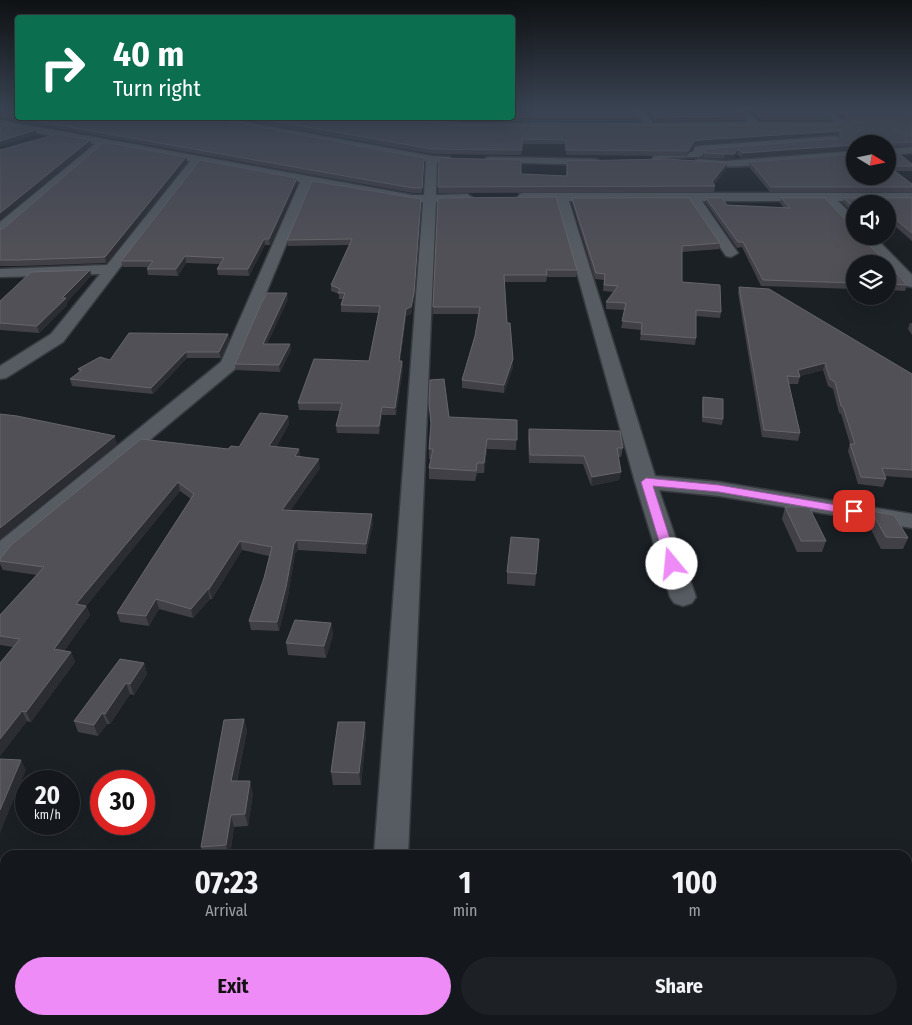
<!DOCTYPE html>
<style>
body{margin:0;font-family:"Fira Sans Condensed",sans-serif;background:#1d2125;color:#f1f3f6;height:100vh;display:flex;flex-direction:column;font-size:19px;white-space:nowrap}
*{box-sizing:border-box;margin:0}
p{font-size:16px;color:#9da0a3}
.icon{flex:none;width:28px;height:28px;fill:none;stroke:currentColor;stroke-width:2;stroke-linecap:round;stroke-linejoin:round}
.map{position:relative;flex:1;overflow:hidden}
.details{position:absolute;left:0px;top:850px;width:912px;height:175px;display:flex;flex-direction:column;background:#14181c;border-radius:15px 15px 0 0;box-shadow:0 5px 20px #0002,0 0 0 1px #33373b}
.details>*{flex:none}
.guide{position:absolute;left:15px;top:15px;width:500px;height:105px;border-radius:5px;box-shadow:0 5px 20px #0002,0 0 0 1px #33373b;background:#0b6e4f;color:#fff;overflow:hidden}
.needle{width:32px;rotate:100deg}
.controls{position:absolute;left:846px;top:135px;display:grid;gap:10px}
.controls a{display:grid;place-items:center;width:50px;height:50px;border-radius:50%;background:#14181c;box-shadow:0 5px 20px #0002,0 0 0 1px #33373b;font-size:25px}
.speed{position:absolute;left:15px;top:770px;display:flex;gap:10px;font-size:25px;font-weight:700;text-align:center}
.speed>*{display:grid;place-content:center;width:65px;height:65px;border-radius:50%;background:#14181c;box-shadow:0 5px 20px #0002,0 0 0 1px #33373b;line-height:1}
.speed small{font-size:12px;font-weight:400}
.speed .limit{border:8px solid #d22;background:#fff;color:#111}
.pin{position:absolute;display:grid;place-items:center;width:42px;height:42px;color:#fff;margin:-21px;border-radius:10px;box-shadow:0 2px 8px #0006}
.me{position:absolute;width:55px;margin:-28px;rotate:343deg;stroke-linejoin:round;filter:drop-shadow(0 0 4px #0008)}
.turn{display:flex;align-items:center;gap:18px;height:105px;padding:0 15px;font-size:22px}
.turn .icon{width:65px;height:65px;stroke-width:2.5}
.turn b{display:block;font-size:35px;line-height:42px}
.eta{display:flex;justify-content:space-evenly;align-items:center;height:85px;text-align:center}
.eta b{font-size:30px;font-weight:700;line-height:35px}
.action{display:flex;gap:10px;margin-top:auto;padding:10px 15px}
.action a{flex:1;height:58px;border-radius:30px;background:#ef8bf7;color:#111;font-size:20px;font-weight:700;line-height:58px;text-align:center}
.action a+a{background:#1d2125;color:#f1f3f6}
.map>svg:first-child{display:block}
</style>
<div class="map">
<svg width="912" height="1025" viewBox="0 0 912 1025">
<rect width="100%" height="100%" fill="#1b2025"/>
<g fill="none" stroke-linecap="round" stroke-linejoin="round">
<defs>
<path id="street" d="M632 106H641L653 123 748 122 733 106H742L759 122H835L815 106H825L847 123 838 128 462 129 405 121 400 118H422L462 123H643Z
M906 106H912V109L908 108Z
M208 118H226L432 156 450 157 451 159 450 161 437 162 436 195 467 194 473 198 467 202H436L408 855H374L423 202 413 203 311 184 235 369 8 558 0 561V541L221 362 300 182 200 163 63 342 6 378 0 379V366L51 334 100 274 3 277H0V269L107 265 190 161 105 145 5 232 0 233V222L95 144 0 126V120L413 195H424L426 161 213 121Z
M834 136 838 137V141L704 152 702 156 698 157 663 158 661 162 657 163 652 160 654 154 693 152 695 147 699 146Z
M912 147V153L888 155V149Z
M855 151V157C831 159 705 174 693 162L698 159 724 161Z
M490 157 596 159 601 162 596 165 486 162 485 160 486 158Z
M524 193H912V201H838L855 218V229L850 228 824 201H702L738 253 731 257 726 256 689 201H569L655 476 719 482 912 514V528L719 496 659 490 696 597 692 603 683 606 674 603 670 597 635 482 557 201 520 200 518 197 520 194Z
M859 236H874L912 275V287L907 286Z
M0 948 5 950V989L0 987Z
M57 1020H103L105 1025H59Z
M353 1020H393L392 1025H352Z"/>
</defs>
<use href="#street" stroke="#373a3f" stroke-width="3"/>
<use href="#street" fill="#565c62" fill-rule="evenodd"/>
</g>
<path fill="#414047" d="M0 106 212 118 424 163 422 193H413L0 118Z
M512 106 640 117V121H462L433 118H512Z
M643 106H735L745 116 744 120 654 121Z
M744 106H818L831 116 830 120H760Z
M827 106H907L912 109V146L888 147V144H855L741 158 737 154 733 158 724 159 703 158 704 153 835 139 840 138 838 135 699 144 693 146 687 156 566 155 565 144H522L521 155 432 154 234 118H403L462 126 839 125 846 121Z
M888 152 912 164V171H895L912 184V192H770L749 167 750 162Z
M186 157 187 162 106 263 21 266H0V229Z
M439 158 521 174 566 176 567 161 727 163 726 169 714 185 715 186 714 192 438 193Z
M297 183 270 245H265L249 276 218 275 217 269 220 264 186 263 178 276 148 275 147 269 148 267H123L121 261Z
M438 198 577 270 576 277H547L546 282H504L507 323 513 359V367L504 393 462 388V380L475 336 478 314H433Z
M572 198 720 243 719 249 682 252V282L721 312 720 318 696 316V338L695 345 640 340 641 330 621 328 625 310 606 309V302L614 292 603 291 604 280 595 279 572 203Z
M706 198 727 205 784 208 780 203 781 198 855 264V289L761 286 742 247 737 248 706 203Z
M844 198H912V241L888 220V204H855V212H852L843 203Z
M421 199 414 300 411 314 406 316 400 361H402L403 368 396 415H382L379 434 337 433 336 426 340 411 299 410 298 403 369 361 379 313 341 312V305L343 299H339V294L331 291V285L350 245 288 246 287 240Z
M888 264 907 285 905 291 888 290Z
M90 270 91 276 67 302V305L39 333 0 330V301Z
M739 287 912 374V478L884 476 886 479 883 487 858 484 848 451 850 444 841 414 839 413 833 389 828 386 823 370 800 376 798 384H788L800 433 798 441 762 437 738 293Z
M288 299 267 344H290L291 350 280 372 236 370 235 364Z
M910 323H912V335L908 329Z
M228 334 229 340 221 358H187L153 394 72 386 70 379 79 372 78 369Z
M703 397 723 419 722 425 702 422V402Z
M429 404 449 417 517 420 516 450 487 449 484 473H477L475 481 429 479V468L431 459H429V449L431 428Z
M288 416 289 424 276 447 299 449 300 457 320 468 290 511 373 523 366 554 298 550 295 553 288 596 279 631 251 630 249 621 264 578 269 556 242 550 212 599H210L193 618 159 609 149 626 120 622 117 613 191 499 180 491 86 606 90 615 64 651 71 652 75 662 31 722 27 721 0 756V663L13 647 0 645V615L37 575 3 570 0 564V559L228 449 239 447Z
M529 429 623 448 621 457H618L621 472 619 480 591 486 583 464 529 463 528 438Z
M785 507 826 541 822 552H797L782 519Z
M871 511 908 538 903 549H881L867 522Z
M539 539 535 586 507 584V572Z
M331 623 333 635 326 658 288 655 286 643Z
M144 663 147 674 134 695 130 694 110 724H107L98 736 78 732 74 721Z
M244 719 247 731 237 781 253 793 248 826 234 827 230 855H204L201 847Z
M366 734 361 785H333L331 772Z"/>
<path fill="#2b2d33" d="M36 130 37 134 0 146V141Z
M839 131 838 135 699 144 693 146 687 156 688 151 694 141 700 140Z
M90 140 91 145 0 220V213Z
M855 145V150L741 158 742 153Z
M738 149 737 154 733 158 724 159 725 154Z
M186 157 187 162 106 263 105 257Z
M727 163 726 169 713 186 712 182Z
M297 178V183L270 245 269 239Z
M421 199 414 300 411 314 406 316 399 368V361Z
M264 239 265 245 249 276 248 269Z
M185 256 186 263 178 276 176 269Z
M90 270 91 276 67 302V305L39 333 37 326 62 298Z
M287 293 288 299 264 350 263 344Z
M228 334 229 340 221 358 219 352Z
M290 344 291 350 280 372 279 365Z
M186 352 187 358 153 394 151 388Z
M513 359V367L504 393V385Z
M402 361 403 368 396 415 395 408Z
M825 363 823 370 796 377 798 370Z
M382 407V415L379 434V426Z
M288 416 289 424 271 455 269 446Z
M115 436 117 444 0 539V528Z
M487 439V449L484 473V463Z
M299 449 300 458 295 456Z
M319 459 320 468 284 520 282 510Z
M621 472 619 480 591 486 592 477Z
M178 482 180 491 86 606 90 615 58 659 54 649 76 604Z
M372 514 373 523 366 554V544Z
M297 540 298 550 295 553 288 596 279 631 277 622 294 544Z
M240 541 242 550 212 599 209 589Z
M208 589 210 599 193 618 191 609Z
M156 599 159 609 149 626 146 616Z
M331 623 333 635 326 658 324 646Z
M71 652 75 662 31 722 26 712Z
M144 663 147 674 134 695 130 684Z
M126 683 130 694 110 724 105 714Z
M22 711 27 721 0 756V739Z
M102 713 107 724 98 736 94 725Z
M244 719 247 731 234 793 231 781Z
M365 722 366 734 361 785 359 773Z
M21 760 26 770 0 833V810Z
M250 781 253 793 248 826 245 814Z
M231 815 234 827 230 855H229L226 845Z"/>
<path fill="#515057" stroke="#65656b" d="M0 106H18V117L0 114Z
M512 106H633L640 117H512Z
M646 106H735L745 116 655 117Z
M750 106H818L831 116H761Z
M833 106H907L912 109V142L886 143V144H855V145L742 153 738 149 734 154H725L704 153 706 149 835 139 841 138V132L839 131 700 140 694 141 688 151 566 150V140L522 139V150L432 149 256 118H403L462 126 839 125 850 118Z
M19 118H212L424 158 422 188H413Z
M0 124 36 130 0 141Z
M57 134 90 140 0 213V150Z
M104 142 186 157 105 257 19 260H0V229L4 228Z
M888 149V152H897L912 164V166H888L912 184V187H771L750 162 855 154V176H888Z
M439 158 521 160V174L567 176V161L667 159 727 163 712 182 715 186 438 187Z
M200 160 297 178 269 239H264L248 269H217L224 258 185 256 176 269H147L153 261H121Z
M312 181 421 199 414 293 411 307 406 309 399 361H402L395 408 382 407 379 426H336L342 403H298L314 359 369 361 380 306 341 305 345 293H338L340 289 331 285 352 239 287 240Z
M556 197 577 270H546L547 275H504L507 323H510L513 359 504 385 462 380 475 336 480 307H433L438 198Z
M572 198H689L720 243 682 246V282L720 285 721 312 696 310V338L641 334 642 323 622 321 626 303 606 302 618 286 604 285 605 274 596 273Z
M706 198H722L727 205 790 208 781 198H825L855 230V236H861L887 264H855V283L763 280 743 242H738Z
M844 198H912V233L888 213V204H855V207H853Z
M888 264 907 285 888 284Z
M90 270 62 298H66L37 326 0 323V301L31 272Z
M739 287 769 289 912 374V470L882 468 886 479 861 477 850 444H855L843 407 841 406 835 382 830 379 825 363 798 370 800 377 787 376 800 433 764 430Z
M267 293H287L263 344H290L279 365 235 364 261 304Z
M129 333 228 334 219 352H186L151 388 70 379 82 370 78 369 100 357 110 360Z
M444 379 449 417 517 420V440L487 439 484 463H477L476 471 429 468 433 449H429L431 423 429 404 430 380Z
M703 397 723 399V419L703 417Z
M260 413 288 416 269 446 299 449 295 456 319 459 282 510 372 514 366 544 297 540 294 544 286 587 277 622 249 621 264 578 272 547 240 541 209 589H208L191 609 156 599 146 616 117 613 194 494 178 482 76 604 86 606 54 649 71 652 26 712 22 711 0 739V663L20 639 0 636V615L44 567 0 561V559L11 545 141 439 228 449 231 446 239 447Z
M0 414 17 416 115 436 0 528Z
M529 429 620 431 623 448H617L621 472 592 477 584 456 530 455Z
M785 507H809L826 541H801Z
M871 511 894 515 908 538 886 537Z
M511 537 539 539 536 574 507 572Z
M295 620 331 623 324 646 286 643Z
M120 659 144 663 130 684 126 683 105 714 102 713 94 725 74 721Z
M244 719 231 781H250L245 814 231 815 226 845 201 847 224 720Z
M338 722H365L359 773 331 772Z
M0 759 21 760 0 810Z"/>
<linearGradient id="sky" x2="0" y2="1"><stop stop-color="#0f1214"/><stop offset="0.43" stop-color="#394251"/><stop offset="1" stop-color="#394251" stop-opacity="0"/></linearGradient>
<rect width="912" height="249" fill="url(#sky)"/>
<path fill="#ef8bf7" stroke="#9b5aa1" d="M646 478 719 485 854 508 860 511 854 515 719 492 653 486 678 564 672 568 666 564 641 482Z"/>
</svg>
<div class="controls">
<a><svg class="needle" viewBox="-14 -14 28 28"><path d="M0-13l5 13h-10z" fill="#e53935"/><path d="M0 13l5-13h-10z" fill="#9da0a3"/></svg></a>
<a><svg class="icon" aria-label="sound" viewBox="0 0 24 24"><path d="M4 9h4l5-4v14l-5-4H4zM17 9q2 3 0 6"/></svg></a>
<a><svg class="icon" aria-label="layers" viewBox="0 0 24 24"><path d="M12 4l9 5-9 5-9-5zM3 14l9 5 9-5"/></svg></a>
</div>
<div class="speed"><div>20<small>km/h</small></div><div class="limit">30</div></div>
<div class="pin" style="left:854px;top:511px;background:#d93025"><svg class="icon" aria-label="arrive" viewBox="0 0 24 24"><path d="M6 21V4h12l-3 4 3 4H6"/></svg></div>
<svg class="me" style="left:672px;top:564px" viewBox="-20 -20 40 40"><circle r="19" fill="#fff"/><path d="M0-13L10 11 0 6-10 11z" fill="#ef8bf7"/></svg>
<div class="guide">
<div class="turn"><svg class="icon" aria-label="right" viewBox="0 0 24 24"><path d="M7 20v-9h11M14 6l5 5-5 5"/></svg><div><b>40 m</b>Turn right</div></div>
</div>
<section class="details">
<div class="eta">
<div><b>07:23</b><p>Arrival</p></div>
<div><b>1</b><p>min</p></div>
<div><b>100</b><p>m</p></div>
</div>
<div class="action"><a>Exit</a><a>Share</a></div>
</section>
</div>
